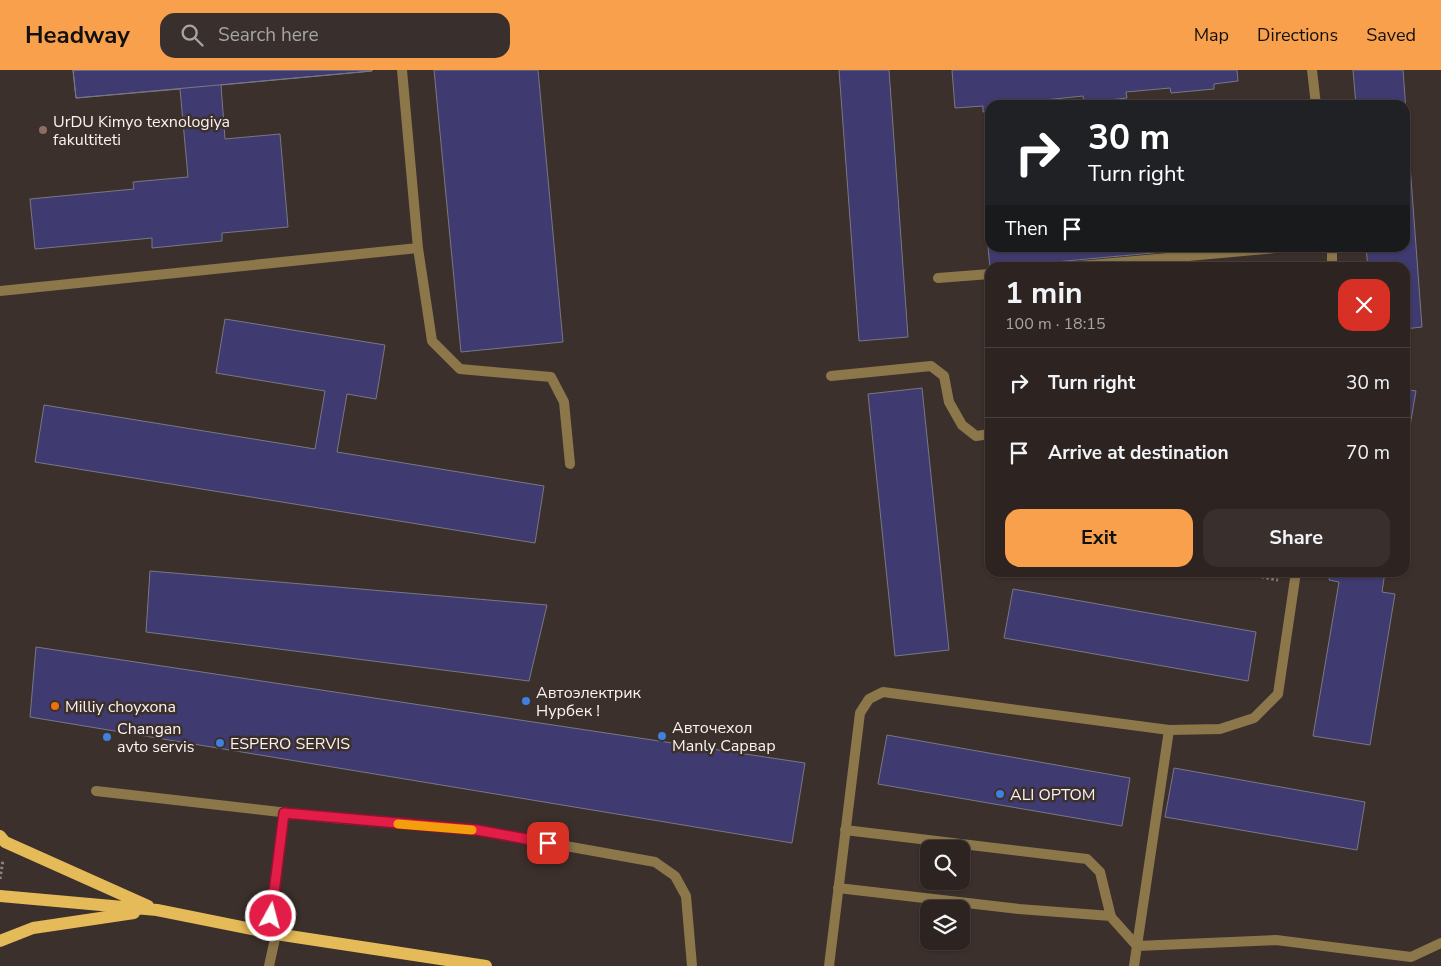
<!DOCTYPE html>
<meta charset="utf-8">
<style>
body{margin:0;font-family:"Nunito Sans",sans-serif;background:#39302e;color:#f1f3f6;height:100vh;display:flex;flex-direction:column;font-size:19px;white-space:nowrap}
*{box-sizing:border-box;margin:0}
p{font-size:16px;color:#a7a4a5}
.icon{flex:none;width:28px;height:28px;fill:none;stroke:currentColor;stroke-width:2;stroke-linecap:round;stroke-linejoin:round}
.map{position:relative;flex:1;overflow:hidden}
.details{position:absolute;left:985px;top:192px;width:425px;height:315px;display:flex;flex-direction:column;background:#2d2421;border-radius:15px;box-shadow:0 1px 4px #0004,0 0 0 1px #48413f}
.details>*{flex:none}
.banner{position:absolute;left:985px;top:30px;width:425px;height:152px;border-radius:15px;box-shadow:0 1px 4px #0004,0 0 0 1px #48413f;background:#202124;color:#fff;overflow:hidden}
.tools{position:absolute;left:920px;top:770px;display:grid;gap:10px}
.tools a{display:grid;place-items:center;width:50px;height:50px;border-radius:10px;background:#2d2421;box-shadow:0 1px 4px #0004,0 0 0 1px #48413f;font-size:25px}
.pin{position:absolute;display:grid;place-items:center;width:42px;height:42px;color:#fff;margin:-21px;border-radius:10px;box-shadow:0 2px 8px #0006}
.me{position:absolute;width:55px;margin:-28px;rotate:7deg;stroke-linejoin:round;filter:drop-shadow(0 0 4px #0008)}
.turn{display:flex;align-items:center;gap:18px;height:105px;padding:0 20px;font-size:22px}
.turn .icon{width:65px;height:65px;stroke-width:2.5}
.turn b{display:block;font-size:35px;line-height:42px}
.then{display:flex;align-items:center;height:48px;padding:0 20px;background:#0003;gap:10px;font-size:19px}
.round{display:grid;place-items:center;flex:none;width:52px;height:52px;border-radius:15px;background:#39302e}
.headline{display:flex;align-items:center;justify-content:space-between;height:85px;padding:0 20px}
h1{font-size:30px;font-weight:700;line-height:38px}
.cta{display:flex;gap:10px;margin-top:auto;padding:10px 20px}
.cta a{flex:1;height:58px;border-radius:15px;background:#f9a04d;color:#111;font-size:20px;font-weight:700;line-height:58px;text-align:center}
.cta a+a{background:#39302e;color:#f1f3f6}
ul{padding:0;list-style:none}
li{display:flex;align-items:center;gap:15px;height:70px;padding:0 20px;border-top:1px solid #48413f}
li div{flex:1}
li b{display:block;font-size:19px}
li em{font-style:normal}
header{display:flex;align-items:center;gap:30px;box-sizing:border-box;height:70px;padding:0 25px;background:#f9a04d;color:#111}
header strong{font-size:24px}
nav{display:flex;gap:28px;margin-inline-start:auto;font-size:18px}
.search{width:350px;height:45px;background:#39302e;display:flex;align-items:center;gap:12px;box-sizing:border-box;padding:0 18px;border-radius:15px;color:#a7a4a5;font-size:19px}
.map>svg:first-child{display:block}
</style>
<header>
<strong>Headway</strong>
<div class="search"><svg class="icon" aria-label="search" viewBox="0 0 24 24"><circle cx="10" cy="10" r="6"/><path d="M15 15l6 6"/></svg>Search here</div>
<nav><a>Map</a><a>Directions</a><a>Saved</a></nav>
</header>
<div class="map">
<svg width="1441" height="896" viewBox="0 0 1441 896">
<rect width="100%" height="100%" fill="#3c302c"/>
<path fill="#3f3b70" stroke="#787884" d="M73 0H372V1L221 15 225 69 280 64 288 157 222 163V171L152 178V168L35 179 30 129 134 119 133 112 188 107 180 19 76 28Z
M73 0H372V1L76 28Z
M434 0H538L563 272 461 282Z
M839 0H889L908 267 859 271Z
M952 0H1237L1238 11 1214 14V19L1171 23 1170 18 1126 22 1127 28 1084 33 1083 26 1025 32V35H990V41L983 42V36L955 38Z
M1353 0H1403L1422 257 1405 259V198H1368L1366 178H1405V35H1356Z
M990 144V178H1207L990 198 985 145Z
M225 249 385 275 376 329 347 324 337 382 544 416 535 473 35 392 44 335 315 379 325 321 216 303Z
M922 318 949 580 895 586 868 324Z
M1405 319 1416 321 1405 385Z
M150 501 547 535 529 611 146 562Z
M1331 502H1385L1382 522 1395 524 1370 675 1313 666 1339 512 1329 510Z
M1013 519 1256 562 1248 611 1004 568Z
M36 577 805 693 792 773 30 647Z
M887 665 1130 708 1122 756 878 714Z
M1174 698 1365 732 1357 780 1165 747Z"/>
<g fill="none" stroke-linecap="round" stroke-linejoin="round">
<path stroke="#8c827f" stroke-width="3" stroke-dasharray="2.5 2.5" stroke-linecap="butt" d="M1237 502 1278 510
M0 809 3 790"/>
<path stroke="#8c774b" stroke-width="10" d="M402 0 418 178 432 271 460 299 551 307 564 332 570 394
M1312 0 1316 35
M1058 198 1276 178
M1332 198V178
M938 208 990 204
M0 221 418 178
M831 306 931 296 944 306 949 332 962 355 976 366 990 364
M96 721 332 748 477 760 655 792 675 806 686 826 692 896
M845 760 1087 789 1100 802 1111 847 1137 876 1276 870 1411 887 1441 873
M838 818 1019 839 1111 846
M269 863 284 743
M269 896 276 864
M829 896 860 643 869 629 883 622 1169 660
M1134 896 1169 660 1220 659 1254 648 1278 624 1296 502"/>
<path stroke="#e5ba58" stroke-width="12" d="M0 766 5 772 148 836
M0 826 157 840 276 864 486 896
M0 871 33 858 134 843"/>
</g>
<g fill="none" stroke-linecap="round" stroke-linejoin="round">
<defs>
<path id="route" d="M271 846 284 743 477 760 548 773"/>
</defs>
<use href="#route" stroke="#92132f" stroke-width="12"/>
<use href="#route" stroke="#e11d48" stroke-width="9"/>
<path stroke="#f59e0b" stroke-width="9" d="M398 754 472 760"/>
</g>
<circle fill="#8d6e63" stroke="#3c302c" stroke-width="2" cx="43" cy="60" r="5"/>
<g fill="#3f7fe0" stroke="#3c302c" stroke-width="2">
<circle cx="526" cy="631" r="5"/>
<circle cx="662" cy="666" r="5"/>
<circle cx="107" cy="667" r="5"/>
<circle cx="220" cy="673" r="5"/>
<circle cx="1000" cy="724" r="5"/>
</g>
<circle fill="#e8710a" stroke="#3c302c" stroke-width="2" cx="55" cy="636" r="5"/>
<g text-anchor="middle" stroke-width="5" stroke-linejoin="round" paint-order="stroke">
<g font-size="16" fill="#faf3f0" stroke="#3c302c" text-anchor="start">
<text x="53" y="57">UrDU Kimyo texnologiya<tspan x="53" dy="18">fakultiteti</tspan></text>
<text x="536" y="628">Автоэлектрик<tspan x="536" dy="18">Нурбек !</tspan></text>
<text x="65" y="642">Milliy choyxona</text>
<text x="672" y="663">Авточехол<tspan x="672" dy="18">Manly Сарвар</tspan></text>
<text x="117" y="664">Changan<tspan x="117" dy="18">avto servis</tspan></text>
<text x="230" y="679">ESPERO SERVIS</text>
<text x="1010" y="730">ALI OPTOM</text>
</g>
</g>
</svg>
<div class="tools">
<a><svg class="icon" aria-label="search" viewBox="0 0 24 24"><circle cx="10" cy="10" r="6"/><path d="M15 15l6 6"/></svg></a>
<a><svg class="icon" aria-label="layers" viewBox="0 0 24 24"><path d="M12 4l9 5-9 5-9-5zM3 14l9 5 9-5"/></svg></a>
</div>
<div class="pin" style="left:548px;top:773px;background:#d93025"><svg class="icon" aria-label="arrive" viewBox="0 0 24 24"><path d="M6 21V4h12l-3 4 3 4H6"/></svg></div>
<svg class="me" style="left:271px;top:846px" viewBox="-20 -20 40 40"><circle r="17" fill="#e11d48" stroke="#fff" stroke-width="3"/><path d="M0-11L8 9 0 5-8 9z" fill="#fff"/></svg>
<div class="banner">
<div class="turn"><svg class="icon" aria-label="right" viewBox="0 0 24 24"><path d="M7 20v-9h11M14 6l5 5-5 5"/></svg><div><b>30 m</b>Turn right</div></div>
<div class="then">Then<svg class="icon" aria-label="arrive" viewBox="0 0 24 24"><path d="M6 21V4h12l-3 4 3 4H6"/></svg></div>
</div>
<section class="details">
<div class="headline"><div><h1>1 min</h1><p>100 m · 18:15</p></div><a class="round" style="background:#d93025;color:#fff"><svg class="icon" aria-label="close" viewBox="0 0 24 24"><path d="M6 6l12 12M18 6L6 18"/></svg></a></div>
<ul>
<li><svg class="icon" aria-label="right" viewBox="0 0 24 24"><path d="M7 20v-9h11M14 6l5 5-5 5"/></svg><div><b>Turn right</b></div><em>30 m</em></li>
<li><svg class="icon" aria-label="arrive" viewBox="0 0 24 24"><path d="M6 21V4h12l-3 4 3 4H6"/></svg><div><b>Arrive at destination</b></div><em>70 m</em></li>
</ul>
<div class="cta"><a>Exit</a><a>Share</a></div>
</section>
</div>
